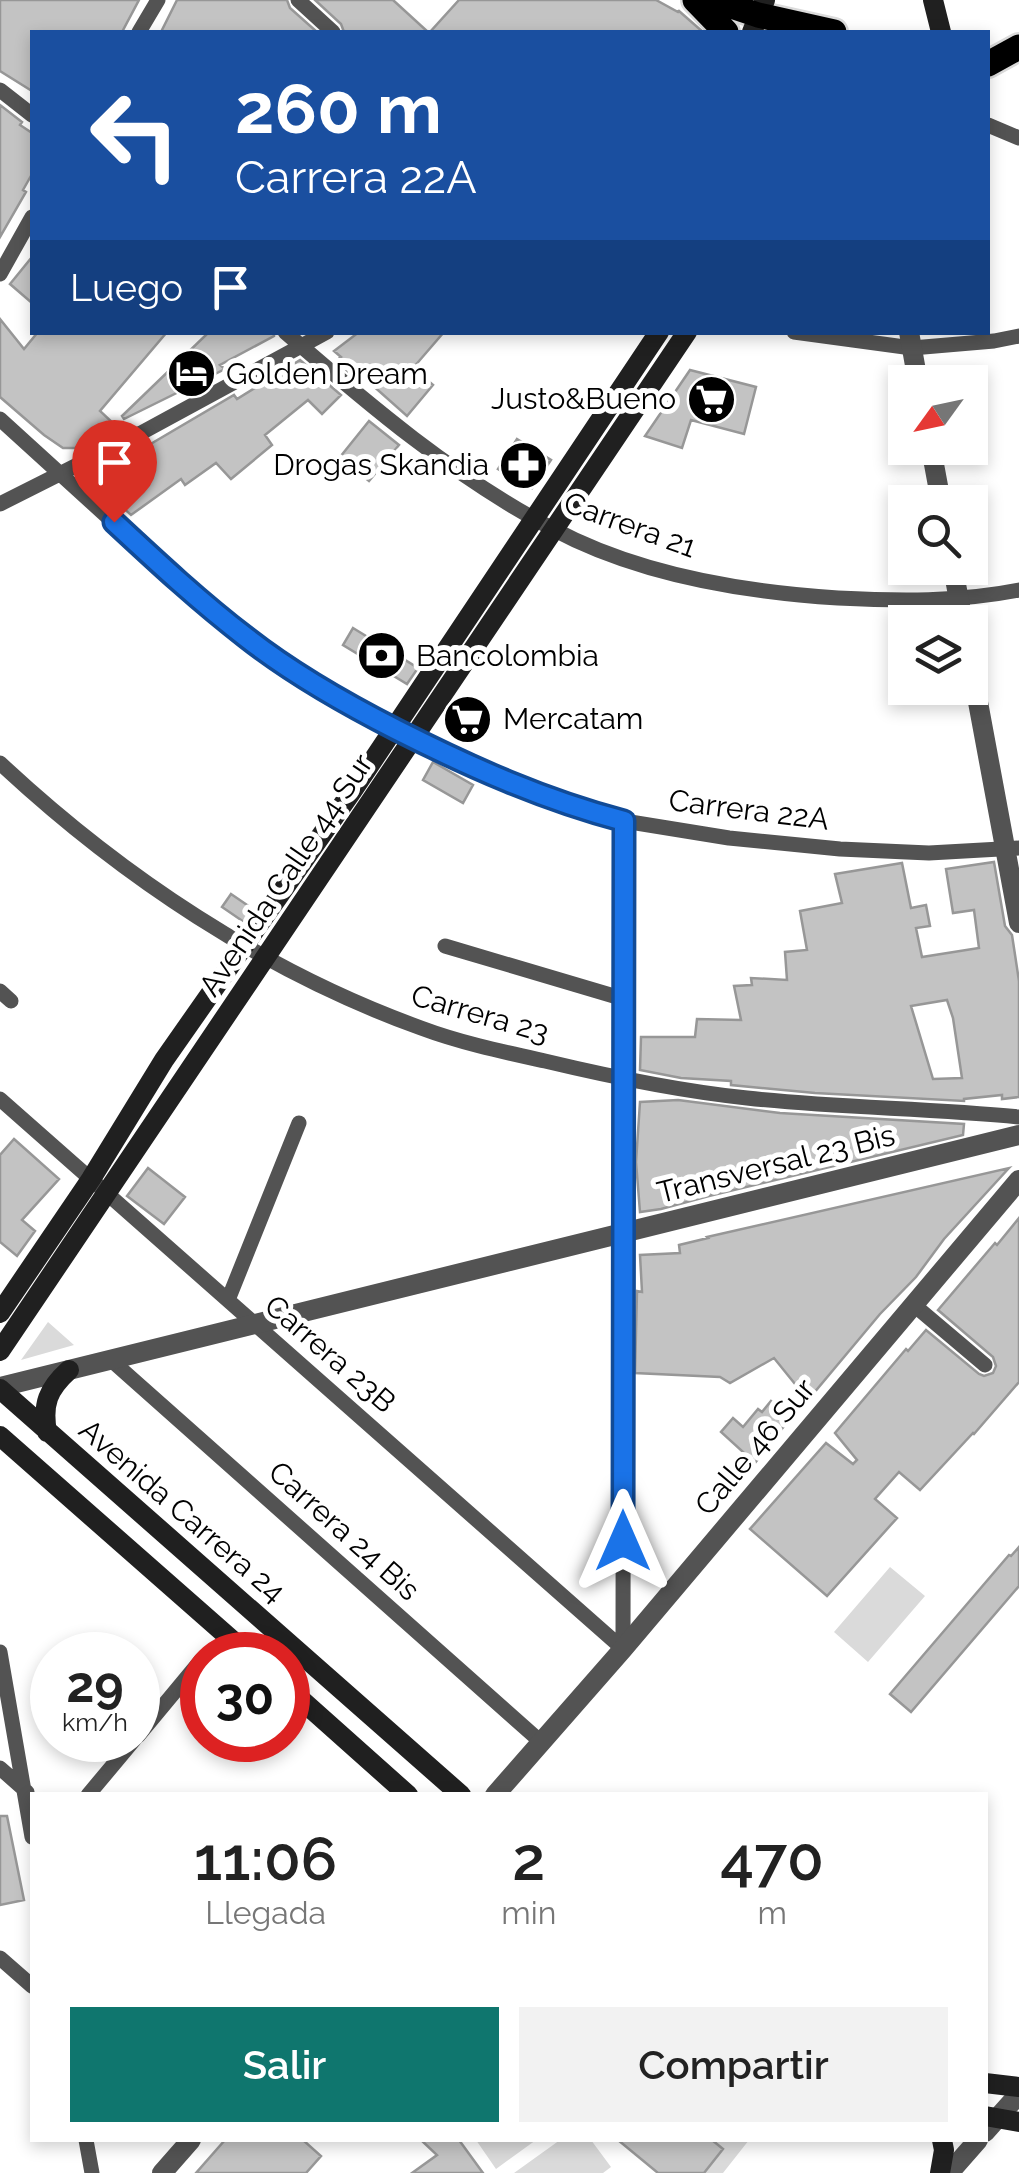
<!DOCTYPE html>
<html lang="es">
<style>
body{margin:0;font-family:Raleway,sans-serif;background:#f2f2f2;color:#222;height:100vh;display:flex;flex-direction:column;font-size:38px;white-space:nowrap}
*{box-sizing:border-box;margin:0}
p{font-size:32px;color:#767676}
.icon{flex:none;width:55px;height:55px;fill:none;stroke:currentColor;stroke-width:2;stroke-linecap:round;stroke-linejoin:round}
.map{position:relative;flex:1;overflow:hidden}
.panel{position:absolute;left:30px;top:1792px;width:958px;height:350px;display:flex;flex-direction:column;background:#fff;border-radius:0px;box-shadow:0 5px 15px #0003}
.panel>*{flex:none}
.hud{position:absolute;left:30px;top:30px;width:960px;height:305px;border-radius:0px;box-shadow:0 5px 15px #0003;background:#1a4fa0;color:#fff;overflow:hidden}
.needle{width:65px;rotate:237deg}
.tools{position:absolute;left:888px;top:365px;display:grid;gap:20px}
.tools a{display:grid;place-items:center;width:100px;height:100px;border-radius:0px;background:#fff;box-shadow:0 5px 15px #0003;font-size:50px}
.speed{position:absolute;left:30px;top:1632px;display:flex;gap:20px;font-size:50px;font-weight:700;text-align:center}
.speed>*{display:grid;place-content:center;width:130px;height:130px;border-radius:50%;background:#fff;box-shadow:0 5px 15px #0003;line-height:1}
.speed small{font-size:25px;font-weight:400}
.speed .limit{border:15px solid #d22;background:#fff;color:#111}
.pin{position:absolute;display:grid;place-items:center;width:85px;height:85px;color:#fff;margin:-102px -42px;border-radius:50% 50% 50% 0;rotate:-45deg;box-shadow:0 0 10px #0007}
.pin .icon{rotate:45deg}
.me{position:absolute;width:110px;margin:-55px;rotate:0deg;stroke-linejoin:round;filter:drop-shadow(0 0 8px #0008)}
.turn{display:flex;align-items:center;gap:35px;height:210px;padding:0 40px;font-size:45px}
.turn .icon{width:130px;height:130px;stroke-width:2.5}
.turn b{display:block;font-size:70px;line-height:85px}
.then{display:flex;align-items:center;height:95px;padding:0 40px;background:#0003;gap:20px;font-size:38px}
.eta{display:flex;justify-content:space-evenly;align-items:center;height:170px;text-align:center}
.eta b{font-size:60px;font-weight:600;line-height:70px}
.cta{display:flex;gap:20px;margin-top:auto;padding:20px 40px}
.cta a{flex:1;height:115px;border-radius:0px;background:#0f766e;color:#fff;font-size:40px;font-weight:600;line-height:115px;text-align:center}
.cta a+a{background:#f2f2f2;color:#222}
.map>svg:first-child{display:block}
</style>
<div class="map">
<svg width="1019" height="2173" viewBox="0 0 1019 2173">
<rect width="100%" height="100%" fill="#fff"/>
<path fill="#dadada" d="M48 1322 74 1345 21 1360Z
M890 1567 925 1596 868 1662 834 1632Z
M476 2140H536L496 2169Z
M560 2140H591L611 2167 603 2173H514Z
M712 2140H749L723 2173H704L723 2150Z"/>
<path fill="#c3c3c3" stroke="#979797" stroke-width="2.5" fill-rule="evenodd" d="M0 0H139L122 32H32V91L0 71Z
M177 0H287L290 8 317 32H161Z
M315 0H393L428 32H344L341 24Z
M459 0H656L678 12 679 11 703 32H430Z
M0 105 22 122 20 125 32 133V174L23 190 26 192 0 237Z
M32 257V303L10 284Z
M0 319 24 349 38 332H167L100 411 114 424 75 448H63L44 435 0 397Z
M209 332H274V336L220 365 225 369 124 419 122 416Z
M359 332H444L413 368 433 385 407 416 361 375 357 379 336 361 341 357 334 351Z
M300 360 341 395 322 414 308 400 265 435 272 445 231 479 216 463 185 485 181 479 131 515 94 481 137 452 234 395 237 399Z
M690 370 756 387 744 434 691 420 682 448 645 436Z
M369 421 399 445 369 481 340 457Z
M517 439 551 460 532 488 498 469Z
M353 628 418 668 407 684 343 645Z
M462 702 486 717 473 737 449 722Z
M433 762 473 785 463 803 423 780Z
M994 862 1005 926 1012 935 1019 981V1097L1002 1099V1095L964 1099V1101L815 1093 731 1085V1081L681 1078 640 1070 641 1037H695L697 1019 741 1020 734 986 752 985 751 978 787 980 785 952 807 950 800 911 842 903 835 874 902 863 911 908 926 905 930 926 916 928 922 957 979 948 974 910 953 913 946 869ZM947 1000 953 1018 962 1078 933 1079 911 1006Z
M231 894 253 909 244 922 222 907Z
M678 1100 780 1113 964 1124 963 1135 709 1196 661 1209 640 1212 636 1162 640 1102Z
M14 1139 59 1179 22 1220 35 1231 17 1256 0 1242V1155Z
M148 1168 185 1197 164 1224 127 1196Z
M1009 1168 944 1239 916 1277 880 1314 808 1400 774 1358 730 1383 720 1377 635 1373 637 1291 642 1292 640 1255 680 1253 679 1245 708 1238 707 1237Z
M1019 1218V1382L974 1434 973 1433 920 1490 899 1472 875 1499 897 1518 827 1596 750 1529 826 1443 853 1464 857 1460 835 1433 906 1349 908 1351 926 1330 979 1374 984 1376 993 1373 996 1366 993 1357 938 1310 995 1243 997 1245Z
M771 1401 792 1416 755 1463 721 1432 733 1418 743 1427 758 1409 762 1412Z
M1019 1547V1586L911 1712 890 1694 1009 1555 1011 1556Z
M0 1816H7L24 1900 0 1905Z
M225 2140H303L321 2156 306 2173H196Z
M421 2140H459L483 2173H412L437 2155Z
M618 2140H712L723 2149 704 2173H658Z"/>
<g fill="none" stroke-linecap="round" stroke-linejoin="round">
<defs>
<path id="primary" d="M695 0 726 32
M713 0 758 15 834 32
M988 64 1019 47"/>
</defs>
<use href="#primary" stroke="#dbdbdb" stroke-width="30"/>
<path stroke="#535353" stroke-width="15" d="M298 0 333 32
M139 32 158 0
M0 90 32 115
M988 125 1019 138
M0 274 32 217
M285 332C369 405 454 477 553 529 639 575 742 592 838 598 898 601 959 602 1019 590
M794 332 912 348 994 341 1019 336
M0 419 157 562 245 637 323 690 376 720 481 771 595 813 624 821 729 838 840 849 929 853 1019 848
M0 504 141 433 327 332
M0 763C121 876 265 972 421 1028 461 1043 504 1052 545 1061 612 1077 679 1091 747 1098 837 1108 928 1108 1019 1117
M445 946 624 999
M0 991 11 1001
M0 1099 623 1649
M228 1300 299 1123
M914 1305 985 1365
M111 1360 541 1742
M623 1649 624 821
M0 1652 32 1837
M138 1736 202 1659
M0 1768 27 1792
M88 1795 134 1740
M0 1958 32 1986
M86 2140 92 2173"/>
<path stroke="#535353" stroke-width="20" d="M909 332 918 382
M931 448 941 502
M953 568 963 622
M970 659 1019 923
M0 1387 1019 1135
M495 1795 623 1649 1019 1180
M985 2132 1019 2094
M162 2173 191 2140
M949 2173 978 2140"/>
<path stroke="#202020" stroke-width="20" d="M933 0 941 32
M752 32 765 0
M0 1313 91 1179 164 1060 353 790 659 332
M0 1351 687 332
M0 1389 461 1795
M47 1432C42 1404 48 1389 69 1370
M0 1436 249 1655
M288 1688 408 1795
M985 2083 1019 2087
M985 2116 1019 2122
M940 2173 944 2150 942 2140"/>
<use href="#primary" stroke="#000" stroke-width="25"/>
</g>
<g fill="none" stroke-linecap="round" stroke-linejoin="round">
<defs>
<path id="route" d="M114 522C157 562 200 602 247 638 293 674 344 703 397 730 470 767 544 800 624 821L623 1541"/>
</defs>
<use href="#route" stroke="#114b97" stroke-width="25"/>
<use href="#route" stroke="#1a73e8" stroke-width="18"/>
</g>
<defs>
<symbol id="hotel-disc" viewBox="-11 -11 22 22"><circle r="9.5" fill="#000" stroke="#fff"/><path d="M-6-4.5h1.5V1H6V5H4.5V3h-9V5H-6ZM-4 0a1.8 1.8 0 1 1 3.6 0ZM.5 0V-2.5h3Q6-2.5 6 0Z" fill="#fff"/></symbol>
<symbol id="supermarket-disc" viewBox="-11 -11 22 22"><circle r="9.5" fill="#000" stroke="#fff"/><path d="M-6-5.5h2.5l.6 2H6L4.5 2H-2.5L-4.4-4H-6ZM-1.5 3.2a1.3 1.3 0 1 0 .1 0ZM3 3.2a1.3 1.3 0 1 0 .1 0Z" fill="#fff"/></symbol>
<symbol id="pharmacy-disc" viewBox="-11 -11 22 22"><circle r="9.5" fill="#000" stroke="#fff"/><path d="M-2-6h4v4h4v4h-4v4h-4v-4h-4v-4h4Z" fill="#fff"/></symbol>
<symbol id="bank-disc" viewBox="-11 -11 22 22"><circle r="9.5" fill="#000" stroke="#fff"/><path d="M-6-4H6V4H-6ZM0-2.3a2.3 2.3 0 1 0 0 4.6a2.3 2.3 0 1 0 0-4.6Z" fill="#fff"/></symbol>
</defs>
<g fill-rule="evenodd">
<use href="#hotel-disc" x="164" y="346" width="55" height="55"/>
<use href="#supermarket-disc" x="684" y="372" width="55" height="55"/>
<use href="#pharmacy-disc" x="496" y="438" width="55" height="55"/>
<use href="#bank-disc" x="354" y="628" width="55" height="55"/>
<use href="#supermarket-disc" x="440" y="692" width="55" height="55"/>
</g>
<g text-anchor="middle" stroke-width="10" stroke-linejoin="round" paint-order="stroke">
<g font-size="30" fill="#000" stroke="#fff" text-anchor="start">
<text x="226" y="384">Golden Dream</text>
<text x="676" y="409" text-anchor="end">Justo&amp;Bueno</text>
<text x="489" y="475" text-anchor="end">Drogas Skandia</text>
<text x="416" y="666">Bancolombia</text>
<text x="503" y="729">Mercatam</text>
</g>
<g font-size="30" fill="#000" stroke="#fff">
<text transform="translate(630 525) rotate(20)" y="10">Carrera 21</text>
<text transform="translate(749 810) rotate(7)" y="10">Carrera 22A</text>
<text transform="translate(286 875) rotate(-56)" y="10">Avenida Calle 44 Sur</text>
<text transform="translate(480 1014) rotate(16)" y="10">Carrera 23</text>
<text transform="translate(776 1164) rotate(-14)" y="10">Transversal 23 Bis</text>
<text transform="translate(330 1354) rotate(41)" y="10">Carrera 23B</text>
<text transform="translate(755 1447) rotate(-50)" y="10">Calle 46 Sur</text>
<text transform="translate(182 1511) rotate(41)" y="10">Avenida Carrera 24</text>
<text transform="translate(344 1531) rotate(42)" y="10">Carrera 24 Bis</text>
</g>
</g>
</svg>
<div class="tools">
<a><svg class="needle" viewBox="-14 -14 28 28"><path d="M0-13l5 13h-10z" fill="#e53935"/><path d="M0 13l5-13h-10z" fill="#767676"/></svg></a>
<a><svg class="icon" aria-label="search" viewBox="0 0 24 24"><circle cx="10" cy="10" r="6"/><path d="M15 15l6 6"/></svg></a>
<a><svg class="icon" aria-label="layers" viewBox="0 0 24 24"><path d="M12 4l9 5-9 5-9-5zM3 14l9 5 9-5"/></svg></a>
</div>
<div class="speed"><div>29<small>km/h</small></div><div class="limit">30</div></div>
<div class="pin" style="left:114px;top:522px;background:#d93025"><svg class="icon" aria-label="arrive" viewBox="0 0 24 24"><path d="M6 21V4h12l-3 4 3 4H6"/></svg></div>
<svg class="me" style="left:623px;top:1541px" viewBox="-20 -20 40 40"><path d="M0-17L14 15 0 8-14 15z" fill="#1a73e8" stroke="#fff" stroke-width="4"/></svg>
<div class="hud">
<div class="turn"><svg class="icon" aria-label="left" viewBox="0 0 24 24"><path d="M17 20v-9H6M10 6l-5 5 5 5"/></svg><div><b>260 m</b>Carrera 22A</div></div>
<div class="then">Luego<svg class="icon" aria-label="arrive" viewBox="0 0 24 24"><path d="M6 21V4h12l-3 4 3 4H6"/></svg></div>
</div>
<section class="panel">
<div class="eta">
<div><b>11:06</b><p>Llegada</p></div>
<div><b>2</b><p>min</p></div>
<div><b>470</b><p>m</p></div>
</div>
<div class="cta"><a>Salir</a><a>Compartir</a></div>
</section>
</div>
